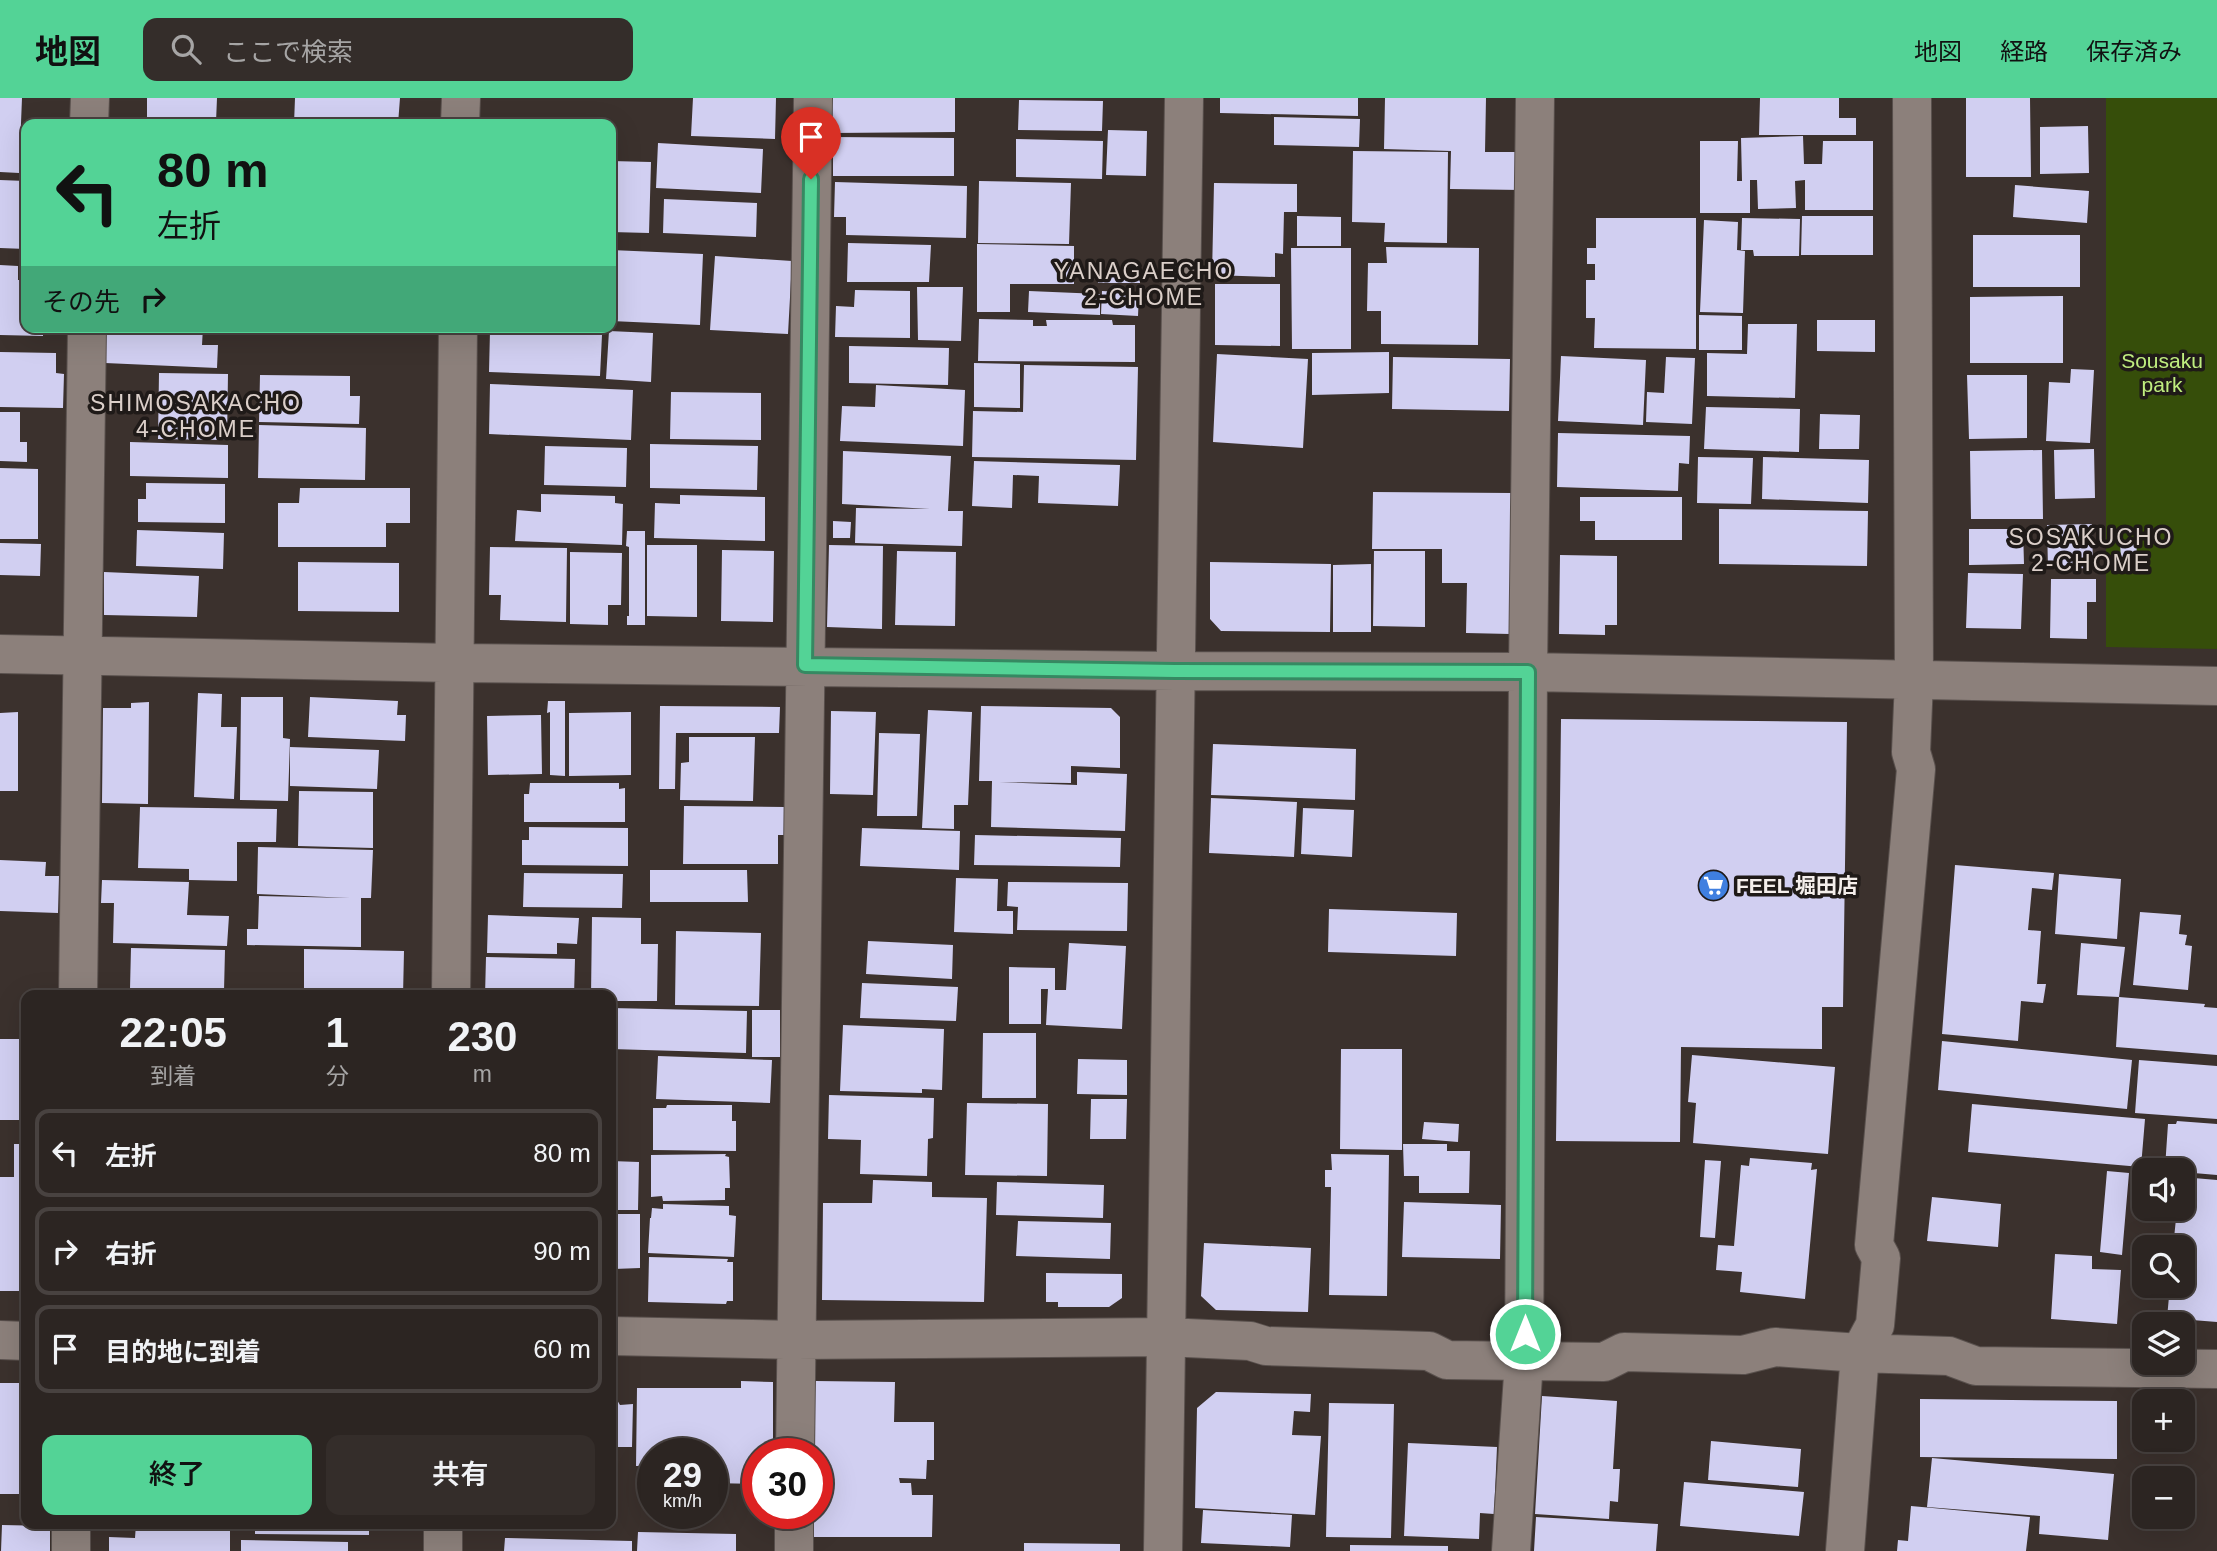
<!DOCTYPE html>
<html lang="ja">
<meta charset="utf-8">
<style>
body{margin:0;font-family:Helvetica,"Noto Sans JP",sans-serif;background:#342d2a;color:#f1f3f6;height:100vh;display:flex;flex-direction:column;font-size:26px;white-space:nowrap}
*{box-sizing:border-box;margin:0}
p{font-size:23px;color:#a6a5a5}
.icon{flex:none;width:38px;height:38px;fill:none;stroke:currentColor;stroke-width:2;stroke-linecap:round;stroke-linejoin:round}
.map{position:relative;flex:1;overflow:hidden}
.panel{position:absolute;left:21px;top:892px;width:595px;height:539px;display:flex;flex-direction:column;background:#2c2522;border-radius:14px;box-shadow:0 7px 28px #0002,0 0 0 2px #484240}
.panel>*{flex:none}
.guide{position:absolute;left:21px;top:21px;width:595px;height:214px;border-radius:14px;box-shadow:0 7px 28px #0002,0 0 0 2px #484240;background:#53d396;color:#111;overflow:hidden}
.buttons{position:absolute;left:2132px;top:1060px;display:grid;gap:14px}
.buttons a{display:grid;place-items:center;width:63px;height:63px;border-radius:14px;background:#2c2522;box-shadow:0 7px 28px #0002,0 0 0 2px #484240;font-size:35px}
.speed{position:absolute;left:637px;top:1340px;display:flex;gap:14px;font-size:35px;font-weight:700;text-align:center}
.speed>*{display:grid;place-content:center;width:91px;height:91px;border-radius:50%;background:#2c2522;box-shadow:0 7px 28px #0002,0 0 0 2px #484240;line-height:1}
.speed small{font-size:18px;font-weight:400}
.speed .limit{border:10px solid #d22;background:#fff;color:#111}
.pin{position:absolute;display:grid;place-items:center;width:60px;height:60px;color:#fff;margin:-72px -30px;border-radius:50% 50% 50% 0;rotate:-45deg;box-shadow:0 0 7px #0007}
.pin .icon{rotate:45deg}
.me{position:absolute;width:77px;margin:-38px;rotate:0deg;stroke-linejoin:round;filter:drop-shadow(0 0 5px #0008)}
.turn{display:flex;align-items:center;gap:24px;height:147px;padding:0 21px;font-size:32px}
.turn .icon{width:91px;height:91px;stroke-width:2.5}
.turn b{display:block;font-size:49px;line-height:60px}
.then{display:flex;align-items:center;height:66px;padding:0 21px;background:#0003;gap:14px;font-size:26px}
.eta{display:flex;justify-content:space-evenly;align-items:center;height:119px;text-align:center}
.eta b{font-size:42px;font-weight:600;line-height:49px}
.cta{display:flex;gap:14px;margin-top:auto;padding:14px 21px}
.cta a{flex:1;height:80px;border-radius:14px;background:#53d396;color:#111;font-size:28px;font-weight:600;line-height:80px;text-align:center}
.cta a+a{background:#342d2a;color:#f1f3f6}
ul{padding:0;list-style:none}
li{display:flex;align-items:center;gap:21px;height:88px;margin:0 14px 10px;padding:0 7px;border:4px solid #484240;border-radius:14px}
li div{flex:1}
li b{display:block;font-size:26px}
li em{font-style:normal}
header{display:flex;align-items:center;gap:42px;box-sizing:border-box;height:98px;padding:0 35px;background:#53d396;color:#111}
header strong{font-size:33px}
nav{display:flex;gap:38px;margin-inline-start:auto;font-size:24px}
.search{width:490px;height:63px;background:#342d2a;display:flex;align-items:center;gap:18px;box-sizing:border-box;padding:0 24px;border-radius:14px;color:#a6a5a5;font-size:26px}
.map>svg:first-child{display:block}
</style>
<header>
<strong>地図</strong>
<div class="search"><svg class="icon" aria-label="search" viewBox="0 0 24 24"><circle cx="10" cy="10" r="6"/><path d="M15 15l6 6"/></svg>ここで検索</div>
<nav><a>地図</a><a>経路</a><a>保存済み</a></nav>
</header>
<div class="map">
<svg width="2217" height="1453" viewBox="0 0 2217 1453">
<rect width="100%" height="100%" fill="#3b312d"/>
<path fill="#364e0a" d="M2106 0H2217V551L2106 549Z"/>
<path fill="#d1cff1" d="M0 0H22L19 75 0 74Z
M147 0H217L216 24H230V26L147 23Z
M295 0H400L398 26H294Z
M693 0H776L775 41 691 38Z
M832 0H955V34L832 35Z
M1220 0H1358V18L1220 15Z
M1385 0H1486L1485 54H1524L1522 92 1450 91 1451 53 1384 51Z
M1760 0H1839V20H1856V37H1759Z
M1966 0H2030L2031 79H1966Z
M1019 2 1103 3 1102 33 1018 32Z
M1274 19 1360 21 1359 49 1274 47Z
M2088 28 2089 75 2040 76V29Z
M1108 32 1147 33 1146 78 1106 77Z
M1803 38 1804 66H1822L1823 43H1873V112H1805V82L1795 83 1796 110 1758 111 1757 82H1750V115H1700V43H1738L1737 83H1742L1741 40Z
M833 39 954 40V78H833Z
M1016 41 1103 43 1102 81 1016 79Z
M658 45 763 51 761 95 656 90Z
M1353 53 1448 54 1447 145 1384 144 1385 125 1352 124Z
M611 63 651 64 649 135 611 134Z
M0 82 26 83V151L0 150Z
M979 83 1071 85 1069 146 978 145Z
M835 84 967 88 966 140 846 137V119H834Z
M1214 85 1297 86V114H1284L1283 156 1275 155V179L1212 177Z
M2015 87 2089 93 2087 125 2013 119Z
M664 101 757 105 756 139 663 135Z
M1297 118 1341 119V148H1297Z
M1802 118H1873V157H1801Z
M1596 120H1696V251L1594 250 1595 220H1586V182H1595V166H1587V150H1596Z
M1742 120 1800 121 1799 158H1754L1753 152H1741Z
M1704 122 1738 124 1737 152 1745 153 1743 215 1700 214Z
M1973 137H2080V189H1973Z
M848 145 931 147 929 184H847Z
M977 146 1074 148V186H1010V214H977Z
M1386 149 1479 150 1478 247 1381 246V213H1367L1368 165H1387Z
M1291 150H1351V251H1292Z
M611 152 703 156 700 227 611 223Z
M715 158 792 163 788 236 710 232Z
M0 167 18 168V182H26V229H43V238L0 237Z
M1097 172 1140 173V185H1098Z
M1215 186H1280V248L1215 247Z
M917 189H963L961 243 918 242Z
M855 192 910 193V240L835 239 836 208 854 209Z
M1029 193 1100 196V217L1028 214Z
M1102 193 1139 195 1138 218 1101 216Z
M2063 198V265H1970V199Z
M1699 217 1742 218V252H1699Z
M979 221 1033 222V228H1047L1046 222H1112L1113 227H1135V264L978 263Z
M1817 222H1875V254L1817 253Z
M1748 226H1797L1795 300 1707 298V255L1747 256Z
M116 229H203L202 247H218L217 270 105 265 106 233H116Z
M490 233 602 237 600 278 489 274Z
M609 233 653 235 651 284 606 281Z
M849 248 949 250 948 287 849 285Z
M0 254 56 255V275L64 276 63 310 0 309Z
M1389 254V295L1312 297V255Z
M1217 256 1308 261 1303 350 1213 344Z
M1561 258 1646 262 1643 327 1558 323Z
M1393 259 1510 261 1509 313 1392 311Z
M1666 259 1695 260 1692 326 1646 324 1647 294 1664 295Z
M974 265 1020 266V310L974 309Z
M1024 267 1138 269 1136 362 972 359 973 313 1023 314Z
M2071 271 2094 272 2090 345 2046 343 2049 284 2070 285Z
M159 275 228 276 227 342 158 341Z
M260 277 350 278V298H360L359 326 259 324Z
M1967 277H2027V340L1969 341Z
M490 286 633 292 631 342 489 336Z
M876 287 965 292 963 348 840 343 842 308 875 309Z
M671 294 761 295V342L670 341Z
M1706 309 1800 311 1799 354 1704 351Z
M0 314H20V344H27V364L0 363Z
M1820 316 1860 317 1859 351H1819Z
M259 327 366 330 365 382 258 380Z
M1558 335 1690 338 1689 366 1679 365 1678 393 1557 389Z
M130 344 228 347V380L130 378Z
M650 346 758 348 757 392 650 390Z
M545 348 627 350 626 389 544 387Z
M2094 351 2095 400 2055 401 2054 352Z
M2042 352 2043 421H1971L1970 353Z
M843 353 951 358 948 413H963L962 448 855 445 856 410 930 411 842 406Z
M1698 359 1753 360 1751 406 1697 405Z
M1763 359 1869 362 1868 405 1762 401Z
M974 363 1120 367 1118 408 1038 405 1039 378 1013 377 1012 410 972 408Z
M0 370 38 371V441H0Z
M146 385 225 386V425L138 424V401H146Z
M300 390H410V425H386V449H278V405H299Z
M1373 394 1511 395 1510 536 1466 535 1467 485H1442V451H1372Z
M541 396 615 398V405L623 406 622 447 515 443 517 412 541 414Z
M680 397 765 399V443L654 440 655 405 680 406Z
M1580 399H1682V442H1595V423H1580Z
M1719 411 1868 413 1867 468 1719 466Z
M833 423 851 424 850 440H833Z
M2092 426 2093 470 2048 471 2047 427Z
M1969 431H2023L2024 466 1969 467Z
M137 432 224 435 223 471 136 468Z
M627 433H645V527H627V518H629V449L626 448Z
M2120 443 2137 444 2136 464H2121Z
M0 445 41 446 40 478 0 477Z
M647 447H697V519L647 518Z
M829 447 883 448 882 531 827 529Z
M490 449 567 450 566 524 500 522 501 497H489Z
M722 452 774 453 773 524 721 523Z
M897 453 956 454 955 528 895 527Z
M1374 453H1425V529L1373 528Z
M570 454 622 455 621 507H608V527L570 526Z
M1560 457 1617 458V527H1605V537L1559 536Z
M298 464 399 465V514L298 513Z
M1210 464 1331 466 1330 534 1221 533 1210 521Z
M1371 466V534H1333V467Z
M104 474 199 478 197 519 104 517Z
M1968 475 2023 476 2021 531 1966 530Z
M2051 481H2096V504H2087V541L2050 540Z
M198 595 222 596 221 629H237L234 701 194 699Z
M241 599H283V640L290 641 288 703 240 702Z
M310 599 398 603 397 617H406L405 643 308 639Z
M548 603H565V678L550 677V614L547 615Z
M149 604 148 706 102 705 103 610H131V605Z
M660 608 780 609 779 635H676L675 691H659Z
M981 608 1111 610 1120 619V670L1071 668V685L999 684 1077 687V674L1127 676 1125 733 991 729 992 683H979Z
M928 612 972 614 968 707H954V731L922 730Z
M831 613 876 614 873 697 830 696Z
M18 614V693H0V615Z
M631 614V677L569 678V615Z
M541 617 542 676 488 677 487 618Z
M1561 621 1847 624 1843 909H1822V951L1681 949 1680 1044 1556 1043Z
M879 635 920 636 917 718H877Z
M689 639H755L753 703 680 702 681 665 689 664Z
M1213 646 1356 651 1355 702 1211 697Z
M290 649 379 652 377 691 290 688Z
M530 685H619V691L625 690V724H524V696H529Z
M299 693 373 694V750L298 748Z
M1211 700 1297 704 1294 759 1209 755Z
M684 708 785 709V737H778V766H683Z
M140 709 277 711 276 744H237V783L189 782V771L138 770Z
M1303 710 1354 712 1352 759 1301 756Z
M529 729 628 730V768L522 767V742H529Z
M862 730 960 733 959 772 860 768Z
M975 737 1121 740 1120 769 974 767Z
M258 749 373 752 371 800H361V849L247 847V831H258L259 798 350 800 257 796Z
M0 762 46 764 45 778H59L58 815 0 813Z
M1955 767 2054 775 2052 792 2032 790 2028 832 2041 833 2037 886H2046L2043 905 2021 903 2018 943 1942 936Z
M650 772H747L748 804H650Z
M524 775 623 776 622 810 523 809Z
M2059 776 2121 781 2117 841 2055 836Z
M956 780 998 781 997 813H1013V836L954 834Z
M102 782 189 784 187 817 229 818 227 848 113 845 114 805H101Z
M1008 784 1128 785 1127 833 1017 832 1018 809 1007 808Z
M1329 811 1457 815 1456 858 1328 854Z
M2140 814 2181 817 2179 836 2187 837 2185 847 2192 848 2188 892 2133 887Z
M488 817 579 820 577 846 557 845V856L487 855Z
M592 819 641 820V846H658L657 903H611V898H591Z
M676 833 761 835 759 908 675 907Z
M868 843 953 847 952 881 866 876Z
M1069 845 1126 848 1122 931 1046 927 1048 891H1041V926H1009V869L1055 870V892H1066Z
M2081 845 2125 849 2119 899 2205 906 2204 909 2217 910V957L2116 949 2119 899 2077 897Z
M131 850 225 852 224 893 130 891Z
M304 851 404 853 403 898 304 897Z
M486 859 575 861 574 898H485Z
M862 885 958 889 956 923 860 920Z
M611 910 747 913 746 955 611 951Z
M752 912H780V959H752Z
M843 927 944 931 942 992 922 991V995L840 993Z
M983 935H1036V1000H982Z
M0 941H26V1022H0Z
M1942 943 2132 962 2127 1011 1938 992Z
M1341 951H1402V1052L1340 1051Z
M1692 957 1835 969 1828 1056 1693 1045 1696 1005 1688 1004Z
M658 958 772 962 770 1005 656 1001Z
M1078 961 1127 962V997L1077 996Z
M2139 962 2217 968V1021L2135 1015Z
M829 997 934 1000 933 1040 928 1041 927 1078 860 1076 861 1042 828 1041Z
M1091 1001H1127L1126 1041H1090Z
M967 1005 1048 1006 1047 1078 965 1077Z
M1972 1006 2145 1021 2141 1069 1968 1054Z
M667 1007H732V1023H736V1053L653 1052V1010H666Z
M2177 1023 2217 1026V1077L2182 1074V1073H2175V1071L2165 1070 2168 1026H2176Z
M1424 1024 1459 1026 1458 1044 1422 1041Z
M14 1046H26V1165H20L19 1193H0V1079H14Z
M1403 1046H1447V1053H1470L1469 1095H1419V1078H1404Z
M726 1056 725 1058 729 1059 730 1090H725V1102L663 1103 662 1098 651 1099V1057Z
M1331 1056 1389 1057 1387 1198 1329 1197 1331 1089H1325V1072H1332Z
M1750 1060 1812 1065 1811 1072 1817 1071 1805 1201 1740 1194 1742 1174 1716 1172 1718 1147 1734 1148 1741 1067 1749 1068Z
M1705 1062 1721 1063 1715 1140 1700 1139Z
M611 1063 639 1064 638 1112H611Z
M2107 1073 2129 1075 2122 1157 2100 1154Z
M2182 1079 2217 1082V1224L2167 1220 2170 1188H2182V1150H2173L2177 1111H2182Z
M873 1082 932 1084V1099L987 1100 984 1204 822 1202 823 1105H872Z
M997 1084 1104 1087 1103 1120 996 1117Z
M1932 1099 2001 1106 1998 1149 1927 1143Z
M1404 1104 1501 1107 1500 1161 1402 1159Z
M663 1106 729 1108V1117L736 1118 734 1159 648 1155 650 1120H651L652 1110 663 1111Z
M611 1116H640V1170L614 1171 615 1194H611Z
M1018 1123 1111 1125 1110 1161 1016 1158Z
M1204 1145 1311 1150 1308 1214 1216 1212 1201 1198Z
M2055 1156 2092 1158V1171L2121 1172 2117 1226 2051 1221Z
M649 1159 728 1161 727 1164H733V1203H727L726 1206 648 1204Z
M1046 1175 1122 1176V1200L1109 1209H1058V1204H1046Z
M741 1283 773 1284V1356H758V1386L712 1385V1356H653V1368H636L637 1290H741Z
M815 1283 895 1284 894 1324H934V1362H927L926 1381 899 1380 900 1385H911L912 1397H933L932 1439H813L814 1416H817V1356H814Z
M0 1285H26V1396H0Z
M611 1292 620 1307 633 1306 632 1349H611Z
M1216 1294 1311 1296 1310 1314 1294 1313 1292 1337 1321 1338 1315 1417 1195 1410 1197 1310Z
M1542 1298 1617 1303 1613 1371H1620L1618 1404 1610 1403 1609 1421 1535 1416Z
M1920 1301 2117 1303V1361L1920 1359Z
M1329 1305 1394 1306 1391 1440 1326 1439Z
M1711 1343 1801 1351 1798 1389 1708 1382Z
M1408 1345 1497 1349 1494 1416 1480 1415 1479 1441 1404 1438Z
M1932 1360 2114 1376 2108 1442 2039 1436 2040 1418 1927 1409Z
M1684 1384 1804 1394 1799 1438 1680 1428Z
M1911 1408 2030 1419 2026 1453H1897L1898 1442 1908 1443Z
M1203 1412 1292 1417 1290 1449 1201 1445Z
M1536 1419 1658 1426 1656 1453H1534Z
M136 1426H230V1453H109V1439L135 1440Z
M255 1426H369V1437L255 1436Z
M2 1427 50 1428V1453H1Z
M638 1434 736 1436V1453H637Z
M505 1440 632 1443V1453H504Z
M241 1442 348 1444V1453H241Z
M1024 1445 1120 1446V1453H1024Z
M1350 1447 1448 1448V1453H1350Z"/>
<g fill="none" stroke-linecap="round" stroke-linejoin="round">
<defs>
<path id="minor" d="M89 26 90 0
M460 26 461 0
M0 556 455 565 1175 573 1528 574 2217 588
M78 898 87 229
M451 898 458 229
M611 1238 796 1242 1166 1239 1250 1243 1266 1248 1429 1253 1447 1262 1604 1264 1624 1254 1743 1257 1775 1249 1860 1255 1949 1258 1976 1268 2217 1271
M0 1242 26 1243
M795 1356 813 0
M71 1453V1426
M443 1453V1426
M794 1453V1416
M1163 1453 1184 0
M1511 1453 1524 1263 1528 574 1535 0
M1845 1453 1860 1255 1875 1227 1881 1160 1874 1147 1916 671 1911 654 1914 582 1912 0"/>
</defs>
<use href="#minor" stroke="#59504d" stroke-width="40"/>
<use href="#minor" stroke="#8c807b" stroke-width="38"/>
</g>
<g fill="none" stroke-linecap="round" stroke-linejoin="round">
<defs>
<path id="route" d="M811 81 805 567 1175 573 1528 574 1525 1236"/>
</defs>
<use href="#route" stroke="#368962" stroke-width="18"/>
<use href="#route" stroke="#53d396" stroke-width="12"/>
</g>
<defs>
<symbol id="supermarket-disc" viewBox="-11 -11 22 22"><circle r="9.5" fill="#3f7fe0" stroke="#1f1a18"/><path d="M-6-5.5h2.5l.6 2H6L4.5 2H-2.5L-4.4-4H-6ZM-1.5 3.2a1.3 1.3 0 1 0 .1 0ZM3 3.2a1.3 1.3 0 1 0 .1 0Z" fill="#fff"/></symbol>
</defs>
<g fill-rule="evenodd">
<use href="#supermarket-disc" x="1696" y="770" width="35" height="35"/>
</g>
<g text-anchor="middle" stroke-width="7" stroke-linejoin="round" paint-order="stroke">
<g font-size="21" fill="#bfed7f" stroke="#1f1a18">
<text x="2162" y="270">Sousaku<tspan x="2162" dy="24">park</tspan></text>
</g>
<g font-size="21" font-weight="bold" fill="#f4eeeb" stroke="#1f1a18" text-anchor="start">
<text x="1736" y="795">FEEL 堀田店</text>
</g>
<g font-size="23" letter-spacing="2" fill="#dbcfc9" stroke="#1f1a18">
<text x="1144" y="181">YANAGAECHO<tspan x="1144" dy="26">2-CHOME</tspan></text>
<text x="196" y="313">SHIMOSAKACHO<tspan x="196" dy="26">4-CHOME</tspan></text>
<text x="2091" y="447">SOSAKUCHO<tspan x="2091" dy="26">2-CHOME</tspan></text>
</g>
</g>
</svg>
<div class="buttons">
<a><svg class="icon" aria-label="sound" viewBox="0 0 24 24"><path d="M4 9h4l5-4v14l-5-4H4zM17 9q2 3 0 6"/></svg></a>
<a><svg class="icon" aria-label="search" viewBox="0 0 24 24"><circle cx="10" cy="10" r="6"/><path d="M15 15l6 6"/></svg></a>
<a><svg class="icon" aria-label="layers" viewBox="0 0 24 24"><path d="M12 4l9 5-9 5-9-5zM3 14l9 5 9-5"/></svg></a>
<a>+</a>
<a>−</a>
</div>
<div class="speed"><div>29<small>km/h</small></div><div class="limit">30</div></div>
<div class="pin" style="left:811px;top:81px;background:#d93025"><svg class="icon" aria-label="arrive" viewBox="0 0 24 24"><path d="M6 21V4h12l-3 4 3 4H6"/></svg></div>
<svg class="me" style="left:1525px;top:1236px" viewBox="-20 -20 40 40"><circle r="17" fill="#53d396" stroke="#fff" stroke-width="3"/><path d="M0-11L8 9 0 5-8 9z" fill="#fff"/></svg>
<div class="guide">
<div class="turn"><svg class="icon" aria-label="left" viewBox="0 0 24 24"><path d="M17 20v-9H6M10 6l-5 5 5 5"/></svg><div><b>80 m</b>左折</div></div>
<div class="then">その先<svg class="icon" aria-label="right" viewBox="0 0 24 24"><path d="M7 20v-9h11M14 6l5 5-5 5"/></svg></div>
</div>
<section class="panel">
<div class="eta">
<div><b>22:05</b><p>到着</p></div>
<div><b>1</b><p>分</p></div>
<div><b>230</b><p>m</p></div>
</div>
<ul>
<li><svg class="icon" aria-label="left" viewBox="0 0 24 24"><path d="M17 20v-9H6M10 6l-5 5 5 5"/></svg><div><b>左折</b></div><em>80 m</em></li>
<li><svg class="icon" aria-label="right" viewBox="0 0 24 24"><path d="M7 20v-9h11M14 6l5 5-5 5"/></svg><div><b>右折</b></div><em>90 m</em></li>
<li><svg class="icon" aria-label="arrive" viewBox="0 0 24 24"><path d="M6 21V4h12l-3 4 3 4H6"/></svg><div><b>目的地に到着</b></div><em>60 m</em></li>
</ul>
<div class="cta"><a>終了</a><a>共有</a></div>
</section>
</div>
